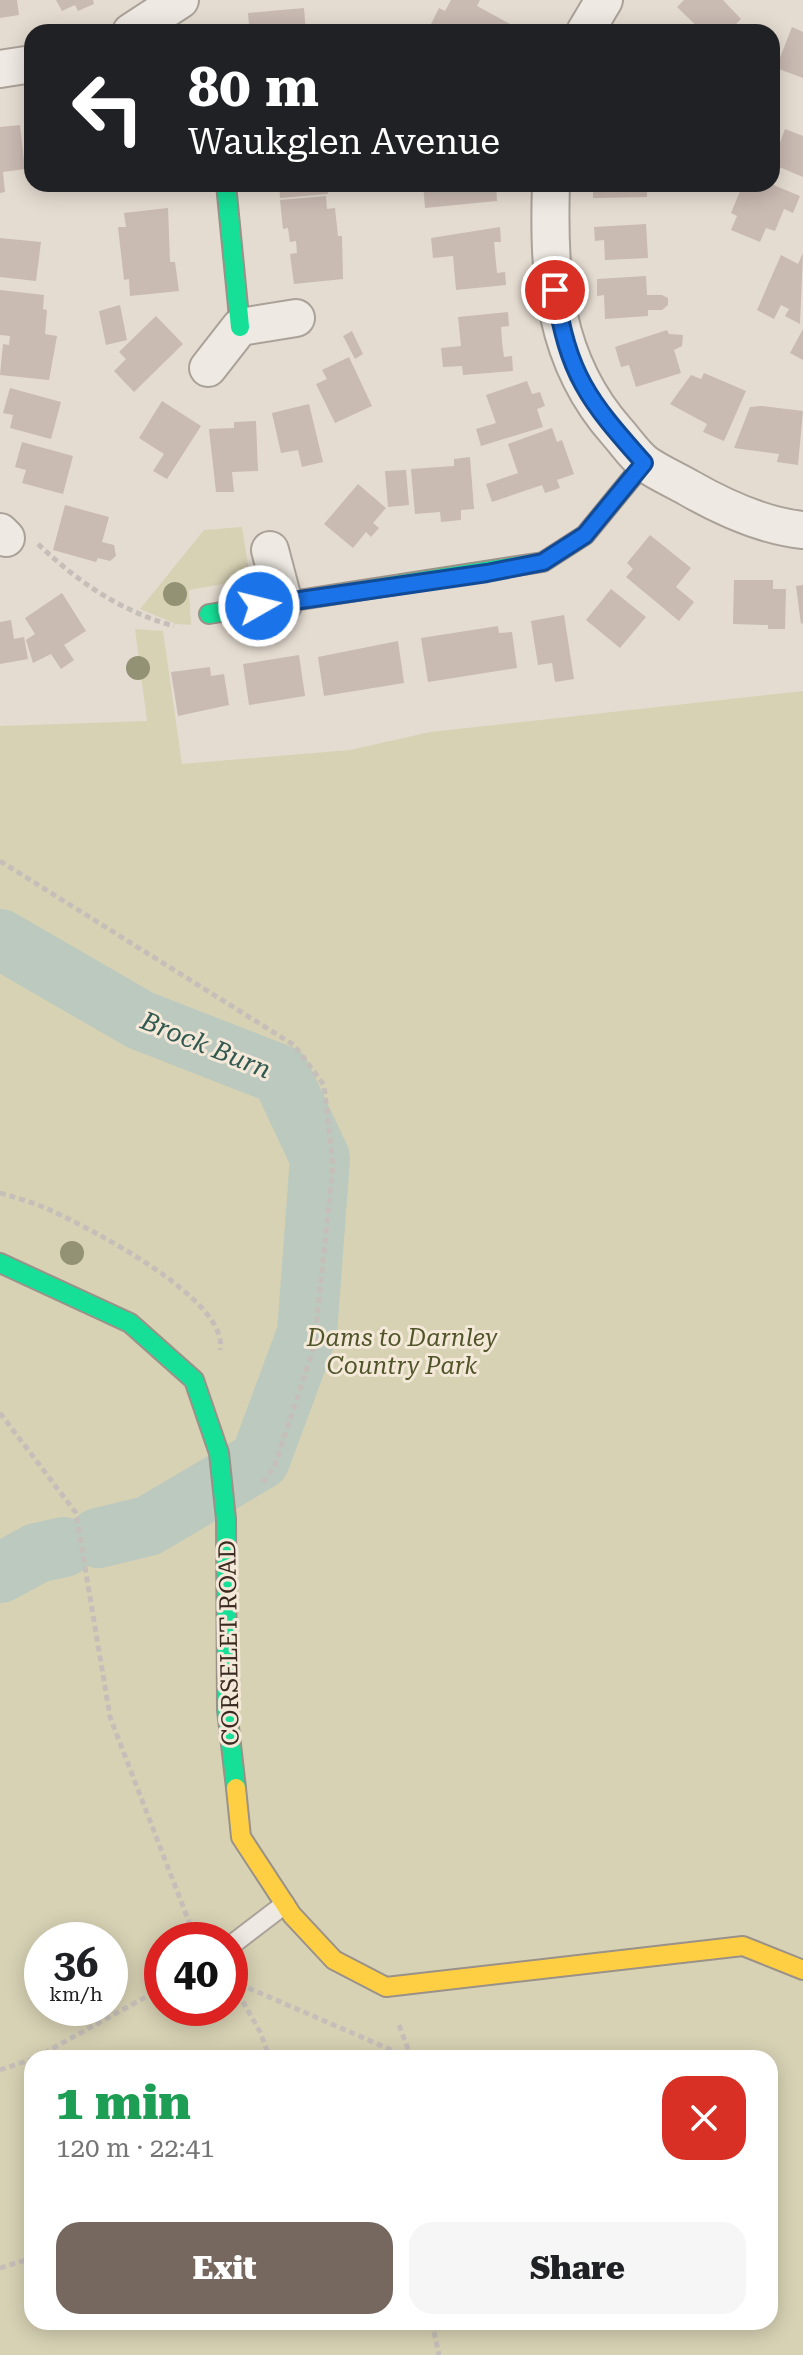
<!DOCTYPE html>
<meta charset="utf-8">
<style>
body{margin:0;font-family:"Roboto Serif",serif;background:#f6f6f6;color:#202124;height:100vh;display:flex;flex-direction:column;font-size:30px;white-space:nowrap}
*{box-sizing:border-box;margin:0}
p{font-size:26px;color:#757577}
.icon{flex:none;width:44px;height:44px;fill:none;stroke:currentColor;stroke-width:2;stroke-linecap:round;stroke-linejoin:round}
.map{position:relative;flex:1;overflow:hidden}
.side{position:absolute;left:24px;top:2050px;width:754px;height:280px;display:flex;flex-direction:column;background:#fff;border-radius:24px;box-shadow:0 4px 20px #0003}
.side>*{flex:none}
.guide{position:absolute;left:24px;top:24px;width:756px;height:168px;border-radius:24px;box-shadow:0 4px 20px #0003;background:#202124;color:#fff;overflow:hidden}
.speed{position:absolute;left:24px;top:1922px;display:flex;gap:16px;font-size:40px;font-weight:700;text-align:center}
.speed>*{display:grid;place-content:center;width:104px;height:104px;border-radius:50%;background:#fff;box-shadow:0 4px 20px #0003;line-height:1}
.speed small{font-size:20px;font-weight:400}
.speed .limit{border:12px solid #d22;background:#fff;color:#111}
.pin{position:absolute;display:grid;place-items:center;width:68px;height:68px;color:#fff;margin:-34px;border:4px solid #fff;border-radius:50%;box-shadow:0 2px 8px #0007}
.me{position:absolute;width:88px;margin:-44px;rotate:82deg;stroke-linejoin:round;filter:drop-shadow(0 0 6px #0008)}
.turn{display:flex;align-items:center;gap:28px;height:168px;padding:0 32px;font-size:36px}
.turn .icon{width:104px;height:104px;stroke-width:2.5}
.turn b{display:block;font-size:56px;line-height:68px}
.round{display:grid;place-items:center;flex:none;width:84px;height:84px;border-radius:24px;background:#f6f6f6}
.summary{display:flex;align-items:center;justify-content:space-between;height:136px;padding:0 32px}
h1{font-size:48px;font-weight:800;line-height:60px;color:#1e9e55}
.cta{display:flex;gap:16px;margin-top:auto;padding:16px 32px}
.cta a{flex:1;height:92px;border-radius:24px;background:#76685f;color:#fff;font-size:32px;font-weight:800;line-height:92px;text-align:center}
.cta a+a{background:#f6f6f6;color:#202124}
.map>svg:first-child{display:block}
</style>
<div class="map">
<svg width="803" height="2355" viewBox="0 0 803 2355">
<rect width="100%" height="100%" fill="#e5dcd1"/>
<path fill="#d7d2b4" fill-rule="evenodd" d="M242 527 249 571 240 581 189 590 191 625 176 624 140 609 204 530Z
M135 629 163 631 182 764 350 750 430 732 803 691V2355H0V726L147 721ZM42 1940H110V2008H42ZM162 1940H230V2008H162ZM32 2058H770V2322H32Z"/>
<g fill="none" stroke-linecap="round" stroke-linejoin="round">
<path stroke="#bbc9bf" stroke-width="60" d="M0 939 140 1020 281 1075 320 1158 307 1333 260 1460 148 1526 98 1538
M0 1573 37 1553 64 1547"/>
</g>
<path fill="#c9bab2" d="M0 0H17L19 15 0 18Z
M56 0H93L94 4 78 11 75 5 62 11Z
M451 0H480L477 6 525 32H427L439 8 445 11Z
M684 0H723L741 19 728 32H703L677 7Z
M304 8 306 32H238V26L249 25 248 13Z
M792 27 803 32V78L776 68Z
M20 125 25 169 3 172 5 192 0 193V127Z
M785 129 803 136V177L772 164Z
M279 184H327L328 194 280 198Z
M423 184 496 185 497 201 425 208Z
M593 184H647V197L593 198Z
M743 184H771L800 196 793 213 784 209 775 231 766 228 760 242 731 230 737 216 731 213Z
M326 196 327 209 335 208 338 236H342L343 279 294 284 290 254 297 253 296 241 290 242 288 228 283 229 280 200Z
M168 208 170 262H175L179 291 130 296 129 279 124 280 118 227H126L124 213Z
M646 224 648 258 605 260 604 240 595 241 594 227Z
M500 227 501 242H494L497 273 505 272 506 285 456 290 453 256 433 258 431 238Z
M0 238 41 242 36 281 0 277Z
M803 253 800 324 785 316 789 309 781 305 774 319 757 310 781 255 798 264Z
M646 276 647 295H662L668 298V305L662 310H648V316L605 319 604 295 597 296V279Z
M0 290 44 295 43 309 47 310 45 334 57 336 49 380 0 375 3 344 9 345 10 336 0 335Z
M120 305 127 340 106 345 99 311Z
M508 312 509 326 501 327 502 342 504 357 512 356 513 371 463 375 462 366 443 367 441 348 461 346 458 317Z
M156 316 183 344 134 392 114 371 126 359 119 352Z
M803 329V360L790 353Z
M667 330 669 334 683 335 682 346 674 350 681 373 636 387 629 365 621 367 615 347Z
M352 331 363 354 355 359 343 336Z
M349 357 372 406 335 423 316 384 327 379 322 370Z
M704 373 746 391 724 441 703 432 707 424 670 404 691 375 701 379Z
M527 381 532 394 540 392 545 406 537 409 543 427 481 446 476 429 496 423 486 395Z
M10 388 61 402 51 439 10 428 13 415 3 413Z
M162 401 201 426 167 479 153 471 164 454 139 438Z
M309 404 323 462 302 467 298 450 281 453 272 413Z
M761 406 803 411 798 465 777 462 779 454 734 448 750 407Z
M256 421 258 471 232 472 234 492H216L209 429 234 428V422Z
M552 428 557 442 562 440 574 474 557 480 560 488 545 493 542 485 492 502 486 484 518 473 508 444Z
M22 442 73 456 63 494 22 483 26 470 15 467Z
M470 457 474 509 461 510V520L441 522 440 512 415 514 411 469 454 466V459Z
M406 470 409 505 388 507 385 471Z
M358 484 386 508 373 523 379 528 371 537 366 532 353 548 324 524Z
M65 505 109 517 102 542 114 545 116 556 110 561 98 558 96 562 53 550Z
M650 535 691 568 676 587 694 602 679 621 626 577 633 569 627 563Z
M734 580H773V589H786L785 629H768V625L733 624Z
M803 585V623L801 624 796 586Z
M611 589 646 617 620 648 586 620Z
M62 593 86 631 64 645 74 660 61 669 51 654 33 663 26 640 35 634 25 618Z
M564 615 574 679 555 682 552 663 538 665 531 621Z
M11 620 14 639 24 637 28 659 0 664V622Z
M498 626 499 633 512 632 517 668 428 682 421 638Z
M398 641 404 683 324 696 318 657Z
M299 655 305 696 249 705 243 664Z
M210 667 211 676 224 674 229 705 178 716 171 672Z"/>
<g fill="none" stroke-linecap="round" stroke-linejoin="round">
<defs>
<path id="lane" d="M230 1946 285 1904"/>
<path id="street" d="M131 32 180 0
M585 32 604 0
M0 69 32 64
M551 184C548 276 553 360 617 432 626 442 635 456 646 464 659 473 675 480 689 488 724 508 763 526 803 530
M208 368 240 327 296 318
M0 532 6 538
M270 550 284 603"/>
<path id="fast" d="M226 184 240 327
M209 614 543 562 585 535 644 463
M0 1263 130 1323 194 1380 219 1453 226 1519 227 1710 236 1788"/>
<path id="slow" d="M236 1788 241 1837 292 1915 334 1960 386 1987 743 1946 803 1970"/>
</defs>
<use href="#lane" stroke="#aaa299" stroke-width="22"/>
<use href="#street" stroke="#aaa299" stroke-width="40"/>
<use href="#fast" stroke="#9a9189" stroke-width="22"/>
<use href="#slow" stroke="#9a9189" stroke-width="22"/>
<path stroke="#c6bfb9" stroke-width="5" stroke-dasharray="6 4" stroke-linecap="butt" d="M38 544C78 582 120 611 174 626
M0 861 294 1045 324 1085 333 1165 314 1347 275 1465 262 1484
M0 1193C17 1198 36 1203 52 1211 91 1229 230 1300 220 1350
M0 1413 76 1513 110 1717 196 1940
M230 1980 410 2058
M233 1984 260 2032 270 2058
M399 2025 411 2057
M35 2058 162 1988
M0 2070 32 2059
M0 2268 32 2258
M432 2322 439 2355"/>
<use href="#lane" stroke="#eee9e2" stroke-width="18"/>
<use href="#street" stroke="#eee9e2" stroke-width="36"/>
<use href="#fast" stroke="#16e098" stroke-width="18"/>
<use href="#slow" stroke="#ffcf43" stroke-width="18"/>
</g>
<g fill="#939275">
<circle cx="175" cy="594" r="12"/>
<circle cx="138" cy="668" r="12"/>
<circle cx="72" cy="1253" r="12"/>
</g>
<g fill="none" stroke-linecap="round" stroke-linejoin="round">
<defs>
<path id="route" d="M259 606 487 573 543 562 585 535 644 463C588 400 568 375 555 290"/>
</defs>
<use href="#route" stroke="#114b97" stroke-width="20"/>
<use href="#route" stroke="#1a73e8" stroke-width="14"/>
</g>
<g text-anchor="middle" stroke-width="6" stroke-linejoin="round" paint-order="stroke">
<g font-size="24" font-style="italic" fill="#505529" stroke="#f4e8d8">
<text x="402" y="1346">Dams to Darnley<tspan x="402" dy="28">Country Park</tspan></text>
</g>
<g font-size="24" fill="#3a2a21" stroke="#f4e8d8">
<text transform="translate(229 1643) rotate(-91)" y="8">CORSELET ROAD</text>
</g>
<g font-size="26" font-style="italic" fill="#315951" stroke="#f4e8d8">
<text transform="translate(206 1045) rotate(22)" y="9">Brock Burn</text>
</g>
</g>
</svg>
<div class="speed"><div>36<small>km/h</small></div><div class="limit">40</div></div>
<div class="pin" style="left:555px;top:290px;background:#d93025"><svg class="icon" aria-label="arrive" viewBox="0 0 24 24"><path d="M6 21V4h12l-3 4 3 4H6"/></svg></div>
<svg class="me" style="left:259px;top:606px" viewBox="-20 -20 40 40"><circle r="17" fill="#1a73e8" stroke="#fff" stroke-width="3"/><path d="M0-11L8 9 0 5-8 9z" fill="#fff"/></svg>
<div class="guide">
<div class="turn"><svg class="icon" aria-label="left" viewBox="0 0 24 24"><path d="M17 20v-9H6M10 6l-5 5 5 5"/></svg><div><b>80 m</b>Waukglen Avenue</div></div>
</div>
<section class="side">
<div class="summary"><div><h1>1 min</h1><p>120 m · 22:41</p></div><a class="round" style="background:#d93025;color:#fff"><svg class="icon" aria-label="close" viewBox="0 0 24 24"><path d="M6 6l12 12M18 6L6 18"/></svg></a></div>
<div class="cta"><a>Exit</a><a>Share</a></div>
</section>
</div>
